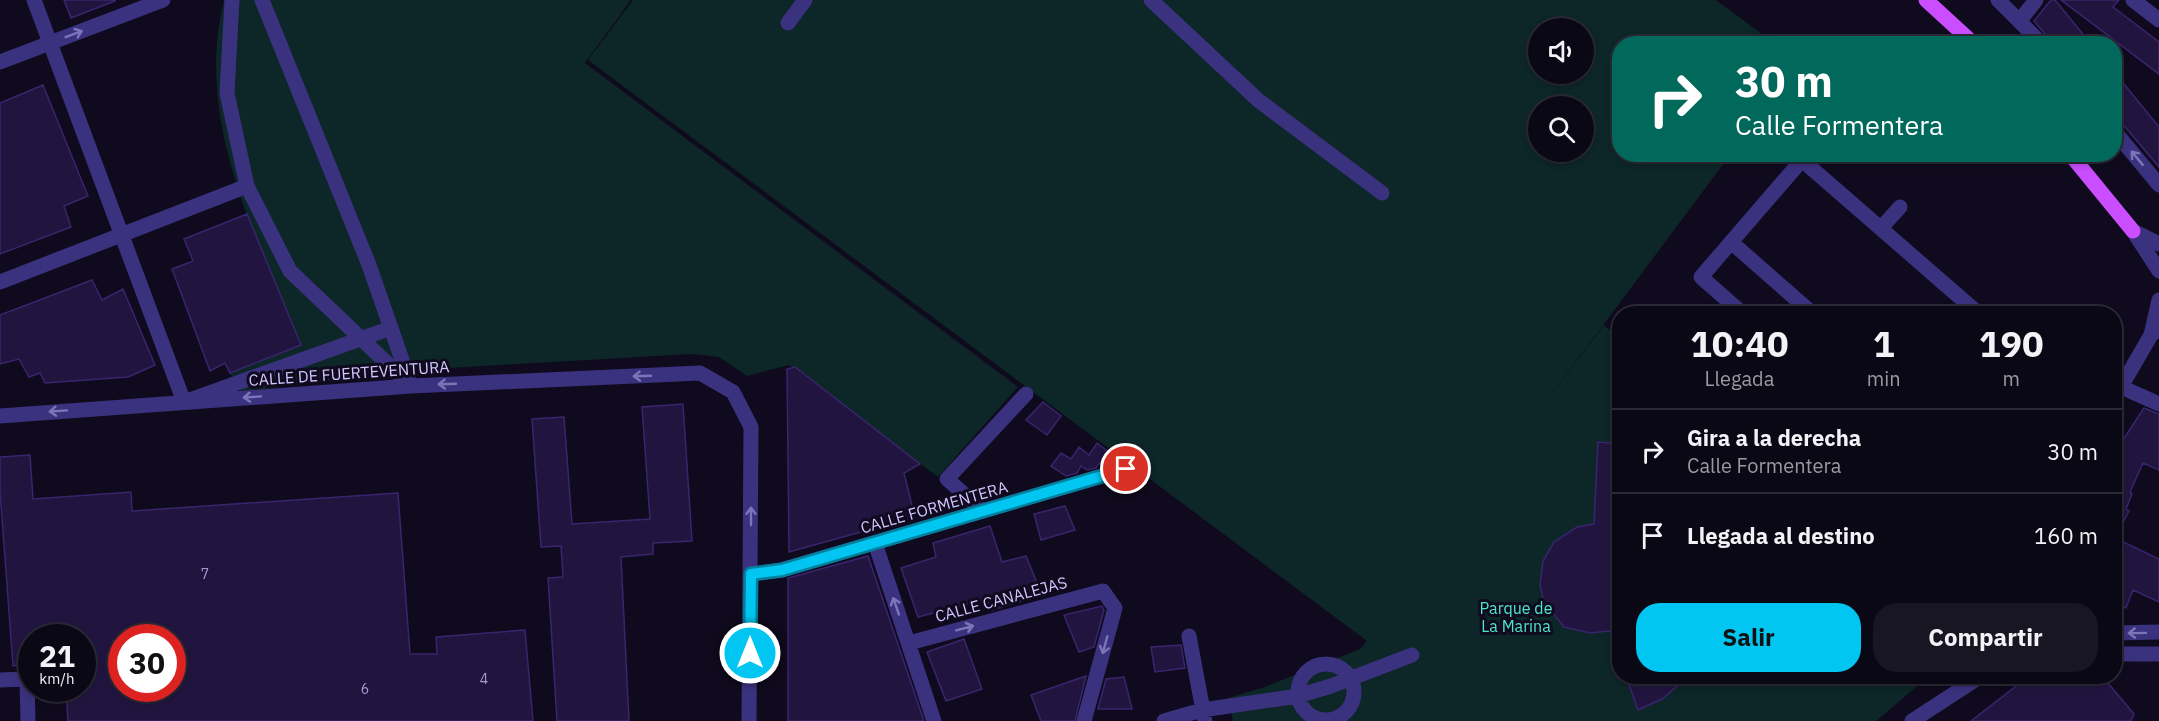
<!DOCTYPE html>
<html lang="es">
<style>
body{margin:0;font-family:"IBM Plex Sans",sans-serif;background:#191623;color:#f1f3f6;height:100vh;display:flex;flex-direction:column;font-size:22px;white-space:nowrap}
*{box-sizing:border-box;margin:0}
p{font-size:20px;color:#9a9aa1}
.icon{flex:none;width:33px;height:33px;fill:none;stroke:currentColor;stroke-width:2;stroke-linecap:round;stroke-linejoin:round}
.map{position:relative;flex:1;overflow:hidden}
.details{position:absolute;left:1612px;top:306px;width:510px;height:378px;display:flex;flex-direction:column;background:#0b0816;border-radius:24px;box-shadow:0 3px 9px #0003,0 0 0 2px #2b2935}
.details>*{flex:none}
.banner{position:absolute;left:1612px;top:36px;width:510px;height:126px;border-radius:24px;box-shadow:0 3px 9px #0003,0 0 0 2px #2b2935;background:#00695c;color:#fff;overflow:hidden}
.controls{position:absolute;left:1528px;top:18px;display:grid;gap:12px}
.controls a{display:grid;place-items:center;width:66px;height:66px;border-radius:50%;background:#0b0816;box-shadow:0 3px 9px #0003,0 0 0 2px #2b2935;font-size:30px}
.speed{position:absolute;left:18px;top:624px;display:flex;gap:12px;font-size:30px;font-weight:700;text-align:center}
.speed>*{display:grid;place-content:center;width:78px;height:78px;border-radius:50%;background:#0b0816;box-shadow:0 3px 9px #0003,0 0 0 2px #2b2935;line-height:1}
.speed small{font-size:15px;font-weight:400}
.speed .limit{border:9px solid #d22;background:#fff;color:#111}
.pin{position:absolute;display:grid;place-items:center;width:51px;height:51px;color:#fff;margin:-26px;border:3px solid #fff;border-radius:50%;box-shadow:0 2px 6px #0007}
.me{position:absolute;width:66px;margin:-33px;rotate:0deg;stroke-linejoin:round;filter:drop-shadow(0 0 4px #0008)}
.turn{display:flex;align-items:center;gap:21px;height:126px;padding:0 24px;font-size:27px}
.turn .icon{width:78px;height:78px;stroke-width:2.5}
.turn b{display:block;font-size:42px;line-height:51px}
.eta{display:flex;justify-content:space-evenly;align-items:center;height:102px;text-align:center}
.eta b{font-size:36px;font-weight:800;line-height:42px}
.button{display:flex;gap:12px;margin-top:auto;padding:12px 24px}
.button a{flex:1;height:69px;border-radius:24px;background:#00c6f1;color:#111;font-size:24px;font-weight:800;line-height:69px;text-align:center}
.button a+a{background:#191623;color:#f1f3f6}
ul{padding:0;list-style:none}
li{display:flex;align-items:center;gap:18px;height:84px;padding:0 24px;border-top:2px solid #2b2935}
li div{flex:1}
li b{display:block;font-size:22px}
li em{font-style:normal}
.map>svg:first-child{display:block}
</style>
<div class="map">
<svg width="2159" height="721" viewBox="0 0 2159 721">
<rect width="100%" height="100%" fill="#0f0a1d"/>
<path fill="#0d2627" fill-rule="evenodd" d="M224 0H631L585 63 1018 387 938 477 789 365 747 376 719 357 692 354 413 370 241 392 230 373 301 345C256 236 194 121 224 0Z
M633 0H1716L1774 43 1620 44V154L1730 155 1528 426 1604 325 1620 339V676L1928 677 1876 721H1233L1228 698 1262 688 1360 649 1367 641 588 60ZM1539 28H1584V74H1539ZM1539 106H1584V152H1539Z"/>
<path fill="#21153f" stroke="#39256d" stroke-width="1.5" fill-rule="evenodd" d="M64 0H115V1L71 18Z
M2051 0H2055L2091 44H2055L2051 41 2034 21Z
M2061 0H2119L2113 7 2159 42V74Z
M2115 73 2159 127V167L2115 115Z
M43 85 88 196 64 206 71 227 0 254V103Z
M247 214 301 345 230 373 225 363 210 371 172 269 193 261 184 239Z
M92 280 102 300 123 289 155 365 128 377 45 383 40 373 29 377 19 359 0 364V315Z
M795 367 920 464 904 473 915 517 789 552 787 369Z
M1043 402 1061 416 1047 435 1026 420Z
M683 404 692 541 653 543V554L621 557 629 721H557L548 578 563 577 561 546 541 547 532 419 564 417 572 524 650 519 642 407Z
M2144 408 2159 414V470L2143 463 2130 492 2132 494 2126 509 2129 511 2115 538 2159 559V602L2133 590 2126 608 2115 603V452Z
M1598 442 1620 444 1619 655 1610 631 1590 633 1564 627 1544 602 1540 585 1543 561 1554 542 1577 527 1594 524Z
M1097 443 1115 457 1110 464 1103 466 1099 463 1096 468 1087 470 1081 466 1077 473 1066 476 1051 466 1061 453 1071 459 1079 447 1089 455Z
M30 455 33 499 131 492 132 511 398 493 410 654H437L436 637 525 630 533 721H68L66 688H82V638H32V664L13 666 0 491V457ZM122 638H172V688H122Z
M1065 506 1075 530 1041 540 1034 514Z
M990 526 1002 562 1026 556 1042 595 992 610 987 599 918 617 901 568 936 557 933 543Z
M868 556 924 721H788V578Z
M1102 606 1104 610 1094 647 1079 652 1064 615Z
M964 639 982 689 946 701 927 652Z
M1181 645 1185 668 1155 672 1151 647Z
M1086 676 1075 721H1041L1031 695Z
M1626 676H1689L1662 699 1638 710Z
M1124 677 1132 709H1098L1106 679Z
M2107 682 2134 714 2131 721H1971L2020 683Z"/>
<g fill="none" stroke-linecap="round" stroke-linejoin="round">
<path stroke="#3b327f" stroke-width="15" d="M34 0 184 402 391 328
M232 0 227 93 247 186 290 271 411 386
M262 0 369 265 410 383
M1151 0 1258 100 1382 193
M1998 0 2042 44
M2133 0 2159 20
M2021 19 2036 0
M788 23 805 0
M0 62 163 0
M2115 132 2159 185
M1802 160 1979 314
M1881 228 1900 207
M2133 231 2159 271
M2133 231 2159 244
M1731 242 1813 314
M0 282 247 186
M1743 314 1701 277 1807 154
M2151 335 2159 300
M2121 387 2159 404
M2115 397 2151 335 2159 329
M0 416 411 386 700 373 733 392 751 427 749 721
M983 511 947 479 1026 394
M875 543 934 721
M751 574 781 570 1126 469
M2115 633 2159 632
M1189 636 1205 721
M909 643 1103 591 1115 608 1084 721
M2115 654H2159
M1298 692a28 28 0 1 1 56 0a28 28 0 1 1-56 0Z
M0 680 27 679 28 721
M1164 721 1202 710 1298 696 1331 686 1412 655
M1912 721 1981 676"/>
<path stroke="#ca4dff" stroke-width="15" d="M1926 0 1974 44
M2070 154 2133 231"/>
</g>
<defs><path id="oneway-shaft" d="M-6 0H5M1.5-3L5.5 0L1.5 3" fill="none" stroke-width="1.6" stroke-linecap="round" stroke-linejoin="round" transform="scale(1.5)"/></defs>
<g stroke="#7e75b9">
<use href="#oneway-shaft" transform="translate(74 34) rotate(-21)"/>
<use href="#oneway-shaft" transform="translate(2137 158) rotate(-130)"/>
<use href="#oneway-shaft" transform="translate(642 376) rotate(178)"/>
<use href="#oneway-shaft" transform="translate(447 384) rotate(178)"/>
<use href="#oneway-shaft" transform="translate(252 397) rotate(176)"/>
<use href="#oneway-shaft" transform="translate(58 411) rotate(176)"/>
<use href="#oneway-shaft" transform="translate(751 516) rotate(-90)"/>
<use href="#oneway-shaft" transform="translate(896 606) rotate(-109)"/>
<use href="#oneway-shaft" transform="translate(965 628) rotate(-15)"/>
<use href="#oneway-shaft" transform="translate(2137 633) rotate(179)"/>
<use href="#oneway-shaft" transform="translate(1105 645) rotate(105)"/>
</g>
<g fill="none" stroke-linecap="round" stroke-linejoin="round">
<defs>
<path id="route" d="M750 653 751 574 782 570 1126 469"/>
</defs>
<use href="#route" stroke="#00819d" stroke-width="15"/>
<use href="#route" stroke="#00c6f1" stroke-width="10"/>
</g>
<g text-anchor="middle" stroke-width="6" stroke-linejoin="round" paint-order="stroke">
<g font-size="14" fill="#a59acf">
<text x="205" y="579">7</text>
<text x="484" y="684">4</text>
<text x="365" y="694">6</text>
</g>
<g font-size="16" fill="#d1c6ff" stroke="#0f0a1d">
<text transform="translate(349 373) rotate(-4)" y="6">CALLE DE FUERTEVENTURA</text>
<text transform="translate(934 507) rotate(-16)" y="6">CALLE FORMENTERA</text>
<text transform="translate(1001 599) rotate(-15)" y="6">CALLE CANALEJAS</text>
</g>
<g font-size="16" fill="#4be6cb" stroke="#0f0a1d">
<text x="1516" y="614">Parque de<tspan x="1516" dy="18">La Marina</tspan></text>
</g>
</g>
</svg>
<div class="controls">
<a><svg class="icon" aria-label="sound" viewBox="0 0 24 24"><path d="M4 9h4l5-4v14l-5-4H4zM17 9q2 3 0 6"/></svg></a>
<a><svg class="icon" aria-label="search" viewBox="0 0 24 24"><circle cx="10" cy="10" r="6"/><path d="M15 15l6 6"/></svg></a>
</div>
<div class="speed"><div>21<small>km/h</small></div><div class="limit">30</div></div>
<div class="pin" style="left:1126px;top:469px;background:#d93025"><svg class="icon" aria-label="arrive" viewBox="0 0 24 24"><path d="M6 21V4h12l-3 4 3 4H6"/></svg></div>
<svg class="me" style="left:750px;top:653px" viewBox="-20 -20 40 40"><circle r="17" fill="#00c6f1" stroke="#fff" stroke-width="3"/><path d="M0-11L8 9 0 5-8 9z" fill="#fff"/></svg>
<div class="banner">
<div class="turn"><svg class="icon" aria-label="right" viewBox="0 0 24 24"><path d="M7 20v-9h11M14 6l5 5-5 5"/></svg><div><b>30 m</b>Calle Formentera</div></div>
</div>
<section class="details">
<div class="eta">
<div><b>10:40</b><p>Llegada</p></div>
<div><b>1</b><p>min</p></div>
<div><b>190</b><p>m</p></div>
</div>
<ul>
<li><svg class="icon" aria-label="right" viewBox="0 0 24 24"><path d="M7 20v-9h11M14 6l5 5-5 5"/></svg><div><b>Gira a la derecha</b><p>Calle Formentera</p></div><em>30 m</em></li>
<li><svg class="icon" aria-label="arrive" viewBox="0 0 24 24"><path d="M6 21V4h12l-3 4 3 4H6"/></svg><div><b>Llegada al destino</b></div><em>160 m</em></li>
</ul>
<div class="button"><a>Salir</a><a>Compartir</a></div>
</section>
</div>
